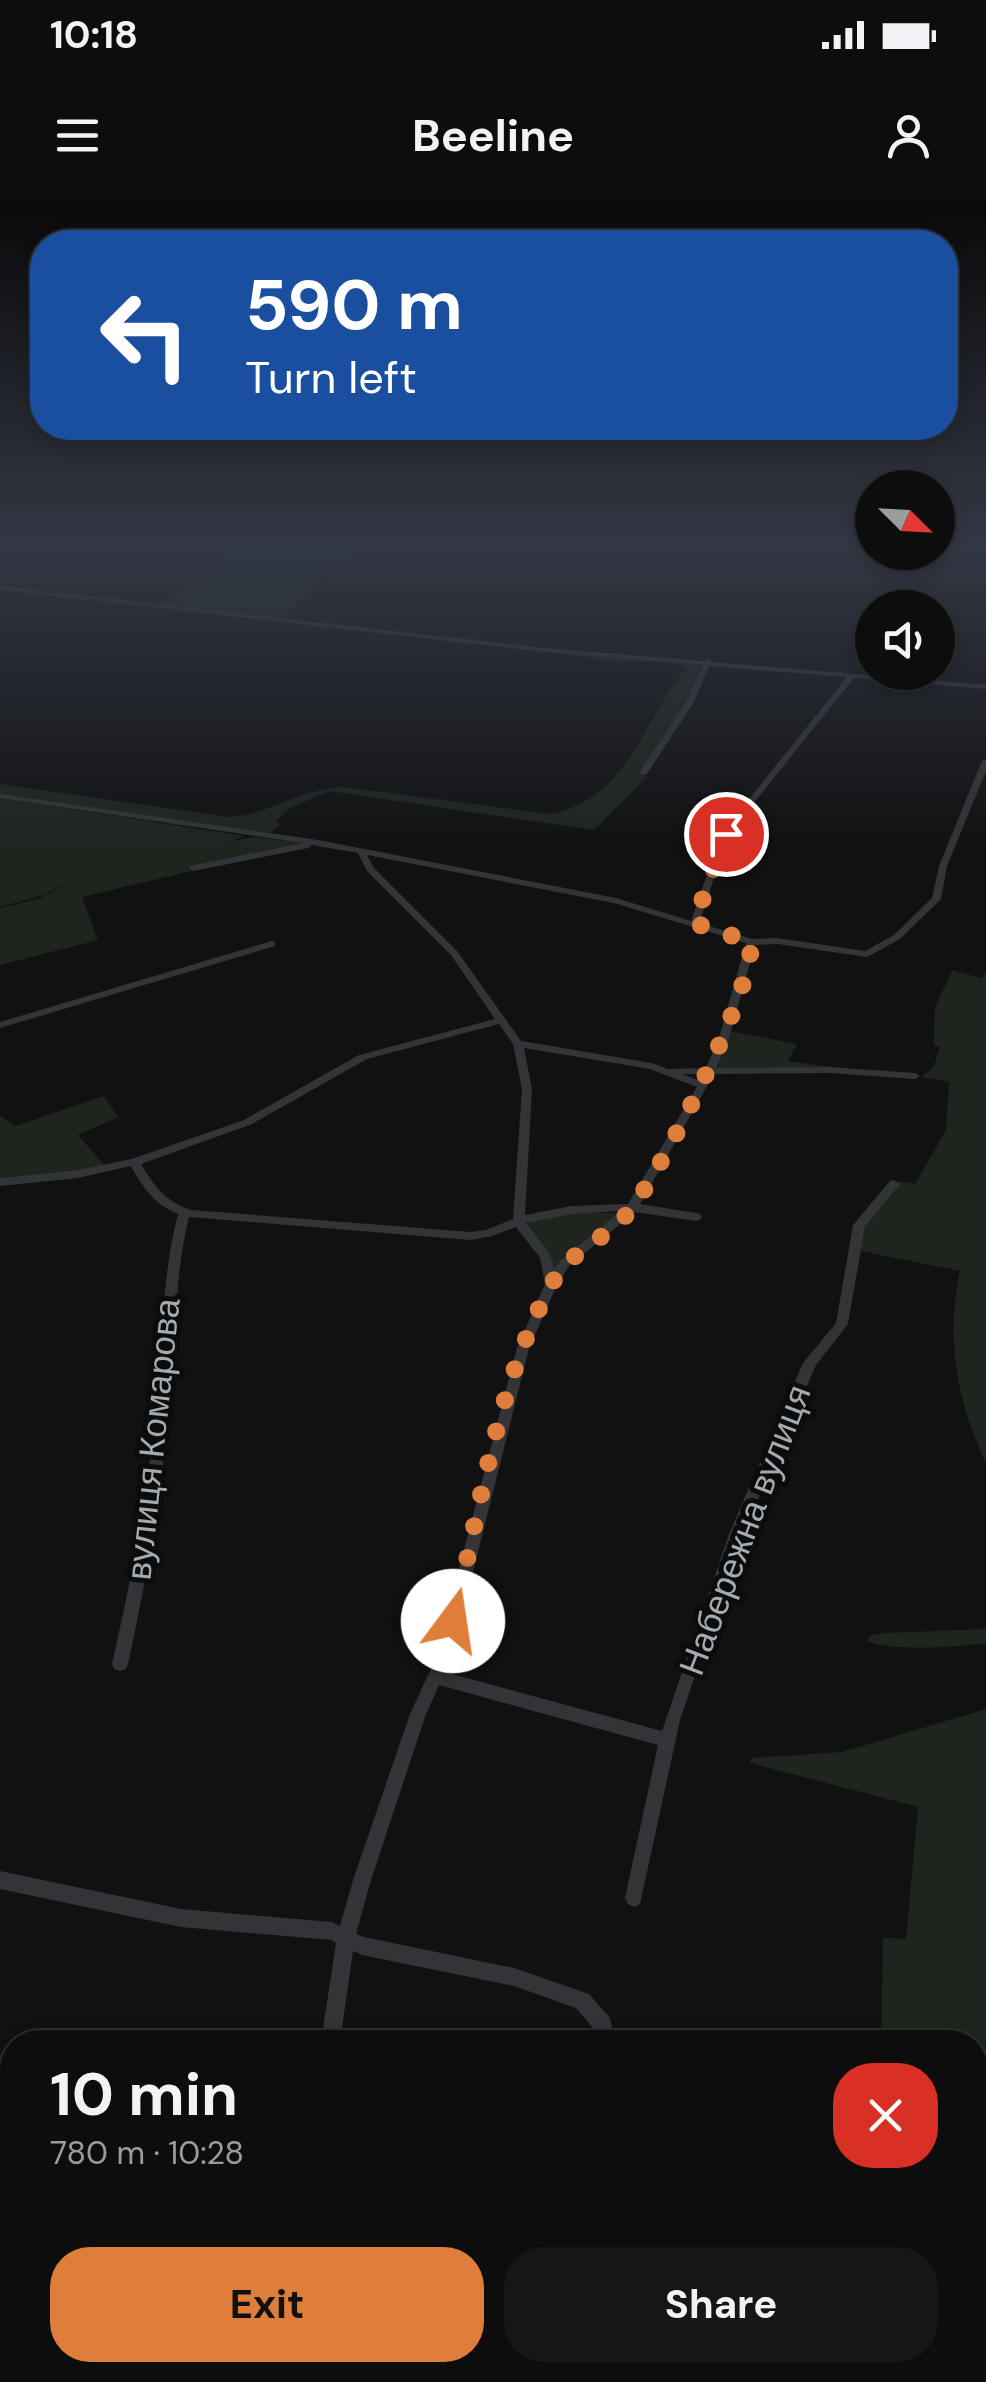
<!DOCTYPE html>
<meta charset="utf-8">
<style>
body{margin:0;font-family:"DM Sans",sans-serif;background:#161617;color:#f1f3f6;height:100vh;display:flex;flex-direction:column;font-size:38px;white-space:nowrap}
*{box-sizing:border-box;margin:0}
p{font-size:32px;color:#9a9c9e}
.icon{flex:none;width:55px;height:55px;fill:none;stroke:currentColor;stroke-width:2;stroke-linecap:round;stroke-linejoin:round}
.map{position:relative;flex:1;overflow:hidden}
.panel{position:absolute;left:0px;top:1830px;width:988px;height:352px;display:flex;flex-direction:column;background:#0d0d0e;border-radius:40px 40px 0 0;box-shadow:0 5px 15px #0003,0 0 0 2px #2d2d2e}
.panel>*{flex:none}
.banner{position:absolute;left:30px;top:30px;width:928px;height:210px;border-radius:40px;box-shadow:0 5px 15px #0003,0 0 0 2px #2d2d2e;background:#1a4fa0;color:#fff;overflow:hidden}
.needle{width:65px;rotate:114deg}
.tools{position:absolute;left:855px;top:270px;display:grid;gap:20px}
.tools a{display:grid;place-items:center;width:100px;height:100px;border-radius:50%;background:#0d0d0e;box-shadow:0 5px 15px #0003,0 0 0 2px #2d2d2e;font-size:50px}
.pin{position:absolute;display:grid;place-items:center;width:85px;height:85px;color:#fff;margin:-42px;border:5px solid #fff;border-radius:50%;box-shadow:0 2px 10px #0007}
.me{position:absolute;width:110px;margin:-55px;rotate:14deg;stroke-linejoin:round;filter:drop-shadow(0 0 8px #0008)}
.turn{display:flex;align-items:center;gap:35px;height:210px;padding:0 50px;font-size:45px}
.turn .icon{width:130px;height:130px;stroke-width:2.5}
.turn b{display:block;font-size:70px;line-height:85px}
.round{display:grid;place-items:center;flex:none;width:105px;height:105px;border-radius:40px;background:#161617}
.overview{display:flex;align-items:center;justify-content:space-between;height:170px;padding:0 50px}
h1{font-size:60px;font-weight:700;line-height:75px}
.button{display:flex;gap:20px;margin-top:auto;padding:20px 50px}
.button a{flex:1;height:115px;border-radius:40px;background:#df7e3b;color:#111;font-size:40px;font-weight:700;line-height:115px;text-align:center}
.button a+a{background:#161617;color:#f1f3f6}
.status{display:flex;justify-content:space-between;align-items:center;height:70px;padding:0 50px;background:#0d0d0e;direction:ltr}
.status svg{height:28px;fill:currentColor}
header{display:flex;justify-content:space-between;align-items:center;height:130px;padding:0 50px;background:#0d0d0e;font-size:45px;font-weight:700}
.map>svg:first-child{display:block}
</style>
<div class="status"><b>10:18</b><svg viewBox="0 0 49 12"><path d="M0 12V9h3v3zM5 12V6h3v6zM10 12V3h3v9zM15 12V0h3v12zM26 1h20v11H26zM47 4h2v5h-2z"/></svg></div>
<header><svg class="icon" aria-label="menu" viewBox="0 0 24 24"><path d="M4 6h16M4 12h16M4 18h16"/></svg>Beeline<svg class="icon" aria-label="person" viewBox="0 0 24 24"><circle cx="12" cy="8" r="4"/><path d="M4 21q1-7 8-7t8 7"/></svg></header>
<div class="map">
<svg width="986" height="2182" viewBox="0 0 986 2182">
<rect width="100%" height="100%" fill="#111112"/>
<path fill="#1e241e" d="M232 345H360L283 419 152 405 161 404 238 346Z
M226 415 545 451 704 463 687 504 641 576 647 577 594 630 329 591 290 608 275 622 281 624 267 636 0 595V584L228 617C270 615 302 588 343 587L551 614C629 597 641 524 686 468 656 454 621 468 589 457Z
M0 598 245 636 227 642 254 637 308 643 82 697 98 740 0 765V708L38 699 86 674 41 696 0 707Z
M952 770 981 778 986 772V1264C957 1198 945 1143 960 1071L855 1050 868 1014 899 981 915 984 946 930 949 882 922 877 934 866 940 847 934 845 935 808Z
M725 830 797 844 788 861 868 872 714 869Z
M104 896 118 917 78 935 106 967 0 978V915L16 926Z
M571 1013H619L555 1076 527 1024 530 1019Z
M986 1429V1443C959 1447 891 1452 867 1441L871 1435 882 1433Z
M986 1509V2092L975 2090V1842H881L883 1738 906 1739 918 1607 750 1563 751 1558 842 1552Z"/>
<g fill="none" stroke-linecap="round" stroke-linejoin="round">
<path fill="#323437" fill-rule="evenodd" d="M0 386 545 448 704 461 708 459 711 462 986 485V489L854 478 729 634 699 723 752 739 777 738 865 751 894 735 932 698 939 666 982 561 986 559V571L947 666 941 699 900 739 867 757 777 744 755 745 729 838 716 868 829 867 915 873 920 876 915 879 829 873 714 874 640 1004 696 1013 700 1014 702 1017 700 1020 696 1021 635 1012 569 1066 557 1085 529 1148 451 1460 445 1472 662 1531 729 1334 803 1163 836 1123 853 1025 890 981 894 980 900 984 865 1026 848 1124 816 1165 743 1334 680 1520 640 1704 634 1707 628 1704 625 1698 658 1545 439 1485 426 1514 371 1680 356 1734 364 1737 514 1768 589 1794 610 1818 615 1842H597L594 1829 576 1808 514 1786 362 1755 353 1751 340 1842H321L336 1743 331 1740 181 1727 0 1689V1671L181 1709 332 1722 340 1726 353 1680 410 1514 435 1460 517 1148 545 1084 540 1058 516 1027 492 1036 471 1040 189 1017C174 1077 176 1138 170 1200 162 1289 147 1377 128 1464L126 1469 120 1471 114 1469 112 1464C132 1376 149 1287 157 1198 163 1136 162 1075 178 1014 155 1005 143 988 131 966L78 978 0 986V978L78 970 132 959 244 920 359 855 495 819 451 755 367 671 358 653 312 645 308 648 193 671 189 668 190 666 303 643 0 598V594L318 640 616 698 691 721 721 634 847 477 709 466 693 504 646 575H643L639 573 685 504 703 465 545 452 0 390ZM367 655 614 703 746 743 719 838 706 868 668 869 652 863 521 841 457 751 374 668ZM499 824 513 844 522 889 513 1019 486 1030 471 1032 191 1010C166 1002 153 985 141 964L252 924 367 859ZM524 848 650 869 697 887 628 1004 571 1006 525 1015 532 889ZM682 874H703L700 881ZM621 1011 561 1060 554 1069 550 1054 526 1023 571 1014Z
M272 741 275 742V746L0 828V822Z
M268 2170H290L288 2182H266Z
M558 2170H580L579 2182H557Z"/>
</g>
<linearGradient id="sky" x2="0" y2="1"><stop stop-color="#09090a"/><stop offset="0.53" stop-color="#323844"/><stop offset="1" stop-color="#323844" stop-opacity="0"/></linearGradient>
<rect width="986" height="650" fill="url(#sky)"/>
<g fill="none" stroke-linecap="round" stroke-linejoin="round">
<path stroke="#df7e3b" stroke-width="18" stroke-dasharray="0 32.4" d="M453 1421C480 1311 496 1187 550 1087 571 1047 607 1041 631 1009 663 968 754 790 751 742L694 723 726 634"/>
</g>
<g text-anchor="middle" stroke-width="10" stroke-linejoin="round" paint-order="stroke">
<g font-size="35" fill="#a3abb1" stroke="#0c0c0d">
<text transform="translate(153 1239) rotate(-84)" y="12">вулиця Комарова</text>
<text transform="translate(745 1330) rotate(-69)" y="12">Набережна вулиця</text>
</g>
</g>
</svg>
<div class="tools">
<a><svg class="needle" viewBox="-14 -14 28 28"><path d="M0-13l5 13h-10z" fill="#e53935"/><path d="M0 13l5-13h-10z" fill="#9a9c9e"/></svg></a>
<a><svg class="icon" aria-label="sound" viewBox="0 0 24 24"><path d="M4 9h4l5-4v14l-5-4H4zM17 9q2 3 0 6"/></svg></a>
</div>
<div class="pin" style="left:726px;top:634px;background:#d93025"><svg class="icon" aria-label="arrive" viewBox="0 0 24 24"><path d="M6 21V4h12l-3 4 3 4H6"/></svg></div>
<svg class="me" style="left:453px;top:1421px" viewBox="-20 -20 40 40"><circle r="19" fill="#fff"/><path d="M0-13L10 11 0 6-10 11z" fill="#df7e3b"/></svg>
<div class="banner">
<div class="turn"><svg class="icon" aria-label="left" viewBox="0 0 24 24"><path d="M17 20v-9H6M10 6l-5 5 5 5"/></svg><div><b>590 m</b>Turn left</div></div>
</div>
<section class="panel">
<div class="overview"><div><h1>10 min</h1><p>780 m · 10:28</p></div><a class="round" style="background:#d93025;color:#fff"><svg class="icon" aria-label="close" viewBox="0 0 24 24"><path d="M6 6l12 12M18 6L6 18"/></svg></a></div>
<div class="button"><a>Exit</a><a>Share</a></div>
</section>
</div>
